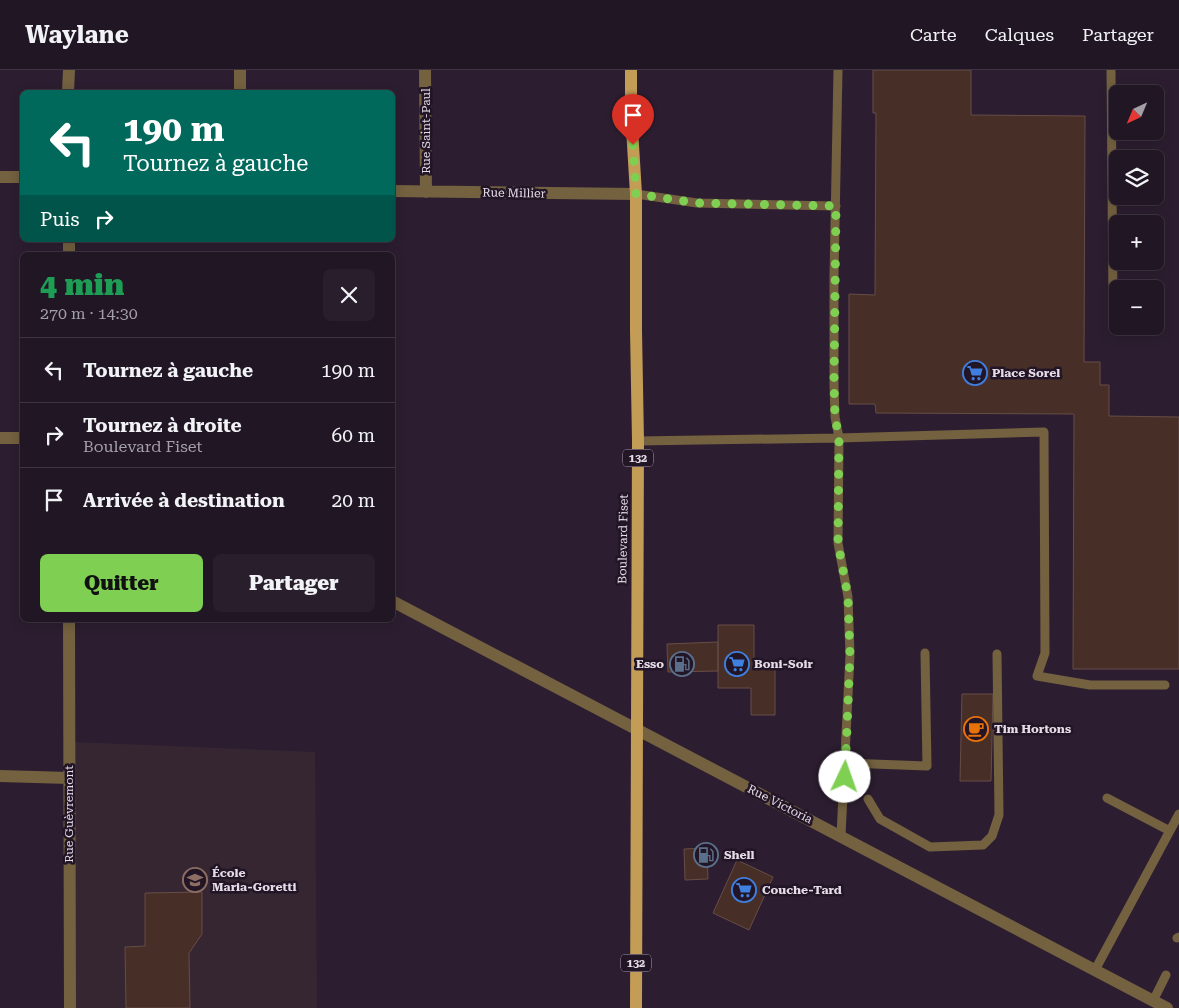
<!DOCTYPE html>
<html lang="fr">
<meta charset="utf-8">
<style>
body{margin:0;font-family:"Roboto Serif",serif;background:#291f2c;color:#f1f3f6;height:100vh;display:flex;flex-direction:column;font-size:19px;white-space:nowrap}
*{box-sizing:border-box;margin:0}
p{font-size:16px;color:#a29fa6}
.icon{flex:none;width:28px;height:28px;fill:none;stroke:currentColor;stroke-width:2;stroke-linecap:round;stroke-linejoin:round}
.map{position:relative;flex:1;overflow:hidden}
.details{position:absolute;left:20px;top:182px;width:375px;height:370px;display:flex;flex-direction:column;background:#211624;border-radius:8px;box-shadow:0 2px 12px #0003,0 0 0 1px #3e3541}
.details>*{flex:none}
.hud{position:absolute;left:20px;top:20px;width:375px;height:152px;border-radius:8px;box-shadow:0 2px 12px #0003,0 0 0 1px #3e3541;background:#00695c;color:#fff;overflow:hidden}
.needle{width:32px;rotate:224deg}
.buttons{position:absolute;left:1109px;top:15px;display:grid;gap:10px}
.buttons a{display:grid;place-items:center;width:55px;height:55px;border-radius:8px;background:#211624;box-shadow:0 2px 12px #0003,0 0 0 1px #3e3541;font-size:25px}
.pin{position:absolute;display:grid;place-items:center;width:42px;height:42px;color:#fff;margin:-51px -21px;border-radius:50% 50% 50% 0;rotate:-45deg;box-shadow:0 0 5px #0007}
.pin .icon{rotate:45deg}
.me{position:absolute;width:55px;margin:-28px;rotate:3deg;stroke-linejoin:round;filter:drop-shadow(0 0 4px #0008)}
.turn{display:flex;align-items:center;gap:18px;height:105px;padding:0 20px;font-size:22px}
.turn .icon{width:65px;height:65px;stroke-width:2.5}
.turn b{display:block;font-size:35px;line-height:42px}
.then{display:flex;align-items:center;height:48px;padding:0 20px;background:#0003;gap:10px;font-size:19px}
.round{display:grid;place-items:center;flex:none;width:52px;height:52px;border-radius:8px;background:#291f2c}
.summary{display:flex;align-items:center;justify-content:space-between;height:85px;padding:0 20px}
h1{font-size:30px;font-weight:800;line-height:38px;color:#1e9e55}
.button{display:flex;gap:10px;margin-top:auto;padding:10px 20px}
.button a{flex:1;height:58px;border-radius:8px;background:#7fd052;color:#111;font-size:20px;font-weight:800;line-height:58px;text-align:center}
.button a+a{background:#291f2c;color:#f1f3f6}
ul{padding:0;list-style:none}
li{display:flex;align-items:center;gap:15px;height:65px;padding:0 20px;border-top:1px solid #3e3541}
li div{flex:1}
li b{display:block;font-size:19px}
li em{font-style:normal}
header{display:flex;align-items:center;gap:30px;box-sizing:border-box;height:70px;padding:0 25px;background:#211624;border-bottom:1px solid #3e3541}
header strong{font-size:24px}
nav{display:flex;gap:28px;margin-inline-start:auto;font-size:18px}
.map>svg:first-child{display:block}
</style>
<header>
<strong>Waylane</strong>
<nav><a>Carte</a><a>Calques</a><a>Partager</a></nav>
</header>
<div class="map">
<svg width="1179" height="938" viewBox="0 0 1179 938">
<rect width="100%" height="100%" fill="#2c1e30"/>
<path fill="#352632" d="M73 672 315 682 317 938H74Z"/>
<path fill="#472f28" stroke="#674d46" d="M873 0H971V45L1085 46 1084 292H1100V315H1109V346L1179 347V599H1073L1074 344 876 343 875 334H849V224L875 225 876 43H873Z
M718 555H754V598H775V645H751V618H718Z
M718 572V601L668 602 667 574Z
M962 624H993L991 711H960Z
M707 778 708 809 685 810 684 779Z
M737 790 773 807 749 860 713 843Z
M202 822V864L189 883 190 938H126L125 877 145 876V823Z"/>
<g fill="none" stroke-linecap="round" stroke-linejoin="round">
<path stroke="#736140" stroke-width="9" d="M838 0 834 206V315L835 347 839 368 838 473 848 527 850 585 841 765
M1111 0 1113 230
M636 124 697 133 836 136
M638 371 839 368 1044 362 1045 583 1037 606 1090 615H1165
M846 693 927 696 925 583
M1107 728 1170 761
M868 729 880 749 930 777 983 775 992 766 999 745 997 584
M1177 868 1179 867
M1095 900 1179 744
M1153 931 1166 905"/>
<path stroke="#736140" stroke-width="12" d="M240 0V22
M425 0 426 122
M68 22 69 0
M0 107H22
M392 121 636 124
M69 170V185
M0 368H22
M392 531 636 659
M69 550 70 938
M0 706 69 708"/>
<path stroke="#736140" stroke-width="12" d="M636 659 1167 938"/>
<path stroke="#c39c56" stroke-width="12" d="M631 0V42L636 124V260L638 371 636 938"/>
</g>
<g fill="none" stroke-linecap="round" stroke-linejoin="round">
<path stroke="#7fd052" stroke-width="9" stroke-dasharray="0 16.2" d="M633 75 636 124 697 133 836 136 834 314 835 347 839 368 838 473 848 527 850 585 845 707"/>
</g>
<defs>
<symbol id="supermarket-ring" viewBox="-11 -11 22 22"><circle r="9.5" fill="#221526" stroke="#3f7fe0" stroke-width="1.5"/><path d="M-6-5.5h2.5l.6 2H6L4.5 2H-2.5L-4.4-4H-6ZM-1.5 3.2a1.3 1.3 0 1 0 .1 0ZM3 3.2a1.3 1.3 0 1 0 .1 0Z" fill="#3f7fe0"/></symbol>
<symbol id="fuel-ring" viewBox="-11 -11 22 22"><circle r="9.5" fill="#221526" stroke="#5c6f8a" stroke-width="1.5"/><path d="M-5.5-6h7V0h2V4h1.3V-2.5L3-4.5l.8-.8L6-3V5H2.5V1h-1V6h-7ZM-4.2-4.7v3.2H.2V-4.7Z" fill="#5c6f8a"/></symbol>
<symbol id="cafe-ring" viewBox="-11 -11 22 22"><circle r="9.5" fill="#221526" stroke="#e8710a" stroke-width="1.5"/><path d="M-5.5-4.5H6V0H3Q3 3.5 0 3.5H-2.5Q-5.5 3.5-5.5 0ZM3-3.2v2h1.7v-2ZM-6 4.5H4V6H-6Z" fill="#e8710a"/></symbol>
<symbol id="school-ring" viewBox="-11 -11 22 22"><circle r="9.5" fill="#221526" stroke="#8d6e63" stroke-width="1.5"/><path d="M0-5L7-2L0 1L-7-2ZM-4 1L0 2.5L4 1V4Q0 6-4 4Z" fill="#8d6e63"/></symbol>
</defs>
<g fill-rule="evenodd">
<use href="#supermarket-ring" x="961" y="289" width="28" height="28"/>
<use href="#fuel-ring" x="668" y="580" width="28" height="28"/>
<use href="#supermarket-ring" x="723" y="580" width="28" height="28"/>
<use href="#cafe-ring" x="962" y="645" width="28" height="28"/>
<use href="#fuel-ring" x="692" y="771" width="28" height="28"/>
<use href="#school-ring" x="181" y="796" width="28" height="28"/>
<use href="#supermarket-ring" x="730" y="806" width="28" height="28"/>
</g>
<g text-anchor="middle" stroke-width="5" stroke-linejoin="round" paint-order="stroke">
<g fill="#221526" stroke="#aaa0ae" stroke-width="1">
<rect x="623" y="379.5" width="30" height="17" rx="4"/>
<rect x="621" y="884.5" width="30" height="17" rx="4"/>
</g>
<g font-size="11" font-weight="bold" fill="#e5dce8">
<text x="638" y="392">132</text>
<text x="636" y="897">132</text>
</g>
<g font-size="12" fill="#e5dce8" stroke="#221526">
<text transform="translate(426 61) rotate(-90)" y="4">Rue Saint-Paul</text>
<text transform="translate(514 123) rotate(1)" y="4">Rue Millier</text>
<text transform="translate(623 469) rotate(-89)" y="4">Boulevard Fiset</text>
<text transform="translate(780 734) rotate(27)" y="4">Rue Victoria</text>
<text transform="translate(69 744) rotate(-90)" y="4">Rue Guèvremont</text>
</g>
<g font-size="12" font-weight="bold" fill="#e5dce8" stroke="#221526" text-anchor="start">
<text x="992" y="307">Place Sorel</text>
<text x="664" y="598" text-anchor="end">Esso</text>
<text x="754" y="598">Boni-Soir</text>
<text x="994" y="663">Tim Hortons</text>
<text x="724" y="789">Shell</text>
<text x="212" y="807">École<tspan x="212" dy="14">Maria-Goretti</tspan></text>
<text x="762" y="824">Couche-Tard</text>
</g>
</g>
</svg>
<div class="buttons">
<a><svg class="needle" viewBox="-14 -14 28 28"><path d="M0-13l5 13h-10z" fill="#e53935"/><path d="M0 13l5-13h-10z" fill="#a29fa6"/></svg></a>
<a><svg class="icon" aria-label="layers" viewBox="0 0 24 24"><path d="M12 4l9 5-9 5-9-5zM3 14l9 5 9-5"/></svg></a>
<a>+</a>
<a>−</a>
</div>
<div class="pin" style="left:633px;top:75px;background:#d93025"><svg class="icon" aria-label="arrive" viewBox="0 0 24 24"><path d="M6 21V4h12l-3 4 3 4H6"/></svg></div>
<svg class="me" style="left:845px;top:707px" viewBox="-20 -20 40 40"><circle r="19" fill="#fff"/><path d="M0-13L10 11 0 6-10 11z" fill="#7fd052"/></svg>
<div class="hud">
<div class="turn"><svg class="icon" aria-label="left" viewBox="0 0 24 24"><path d="M17 20v-9H6M10 6l-5 5 5 5"/></svg><div><b>190 m</b>Tournez à gauche</div></div>
<div class="then">Puis<svg class="icon" aria-label="right" viewBox="0 0 24 24"><path d="M7 20v-9h11M14 6l5 5-5 5"/></svg></div>
</div>
<section class="details">
<div class="summary"><div><h1>4 min</h1><p>270 m · 14:30</p></div><a class="round"><svg class="icon" aria-label="close" viewBox="0 0 24 24"><path d="M6 6l12 12M18 6L6 18"/></svg></a></div>
<ul>
<li><svg class="icon" aria-label="left" viewBox="0 0 24 24"><path d="M17 20v-9H6M10 6l-5 5 5 5"/></svg><div><b>Tournez à gauche</b></div><em>190 m</em></li>
<li><svg class="icon" aria-label="right" viewBox="0 0 24 24"><path d="M7 20v-9h11M14 6l5 5-5 5"/></svg><div><b>Tournez à droite</b><p>Boulevard Fiset</p></div><em>60 m</em></li>
<li><svg class="icon" aria-label="arrive" viewBox="0 0 24 24"><path d="M6 21V4h12l-3 4 3 4H6"/></svg><div><b>Arrivée à destination</b></div><em>20 m</em></li>
</ul>
<div class="button"><a>Quitter</a><a>Partager</a></div>
</section>
</div>
